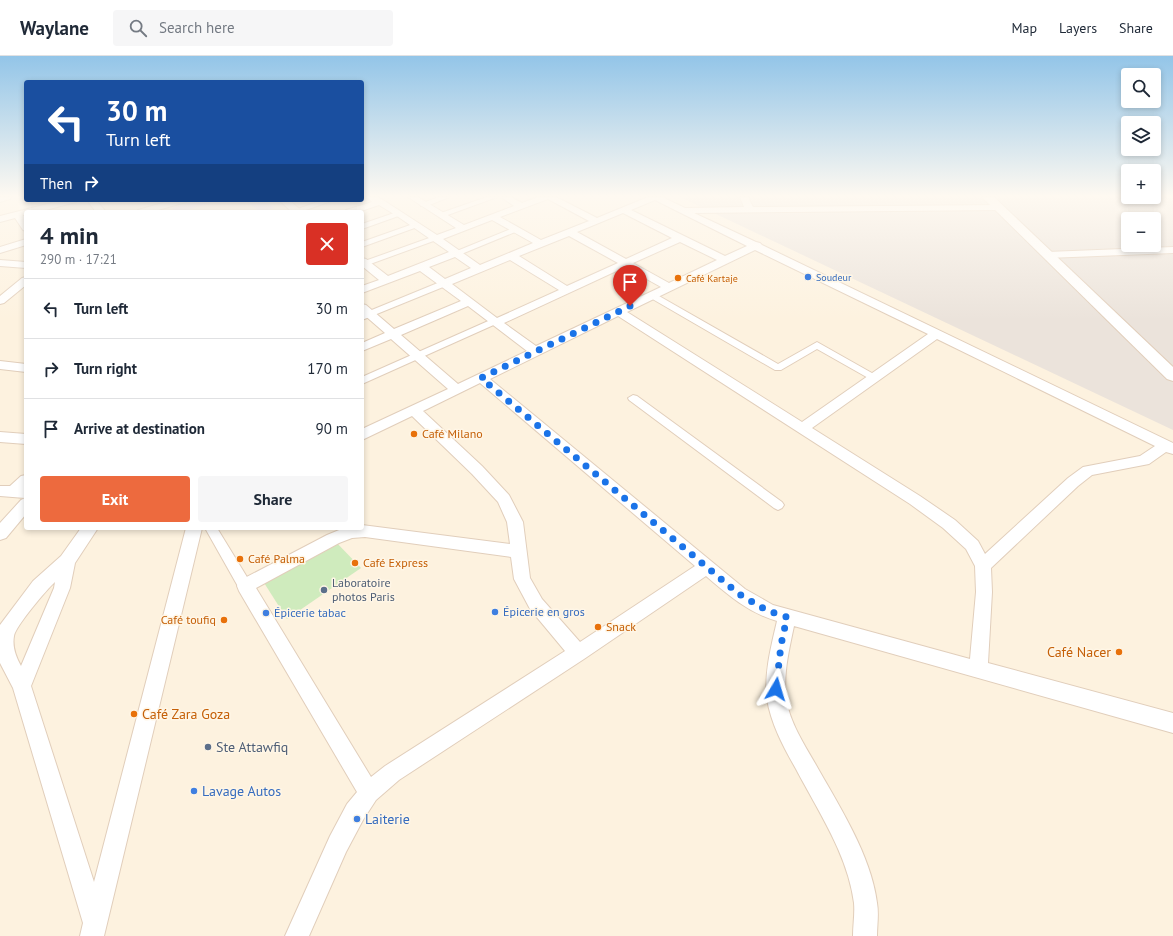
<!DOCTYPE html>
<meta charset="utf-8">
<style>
body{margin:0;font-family:"PT Sans",sans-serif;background:#f6f6f7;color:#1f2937;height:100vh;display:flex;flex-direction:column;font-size:15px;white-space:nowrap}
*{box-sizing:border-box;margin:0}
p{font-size:13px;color:#747a83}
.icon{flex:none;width:22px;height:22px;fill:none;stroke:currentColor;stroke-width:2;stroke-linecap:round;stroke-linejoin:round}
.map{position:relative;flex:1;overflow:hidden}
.details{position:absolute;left:24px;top:154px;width:340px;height:320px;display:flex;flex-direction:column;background:#fff;border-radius:4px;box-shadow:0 2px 6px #0003}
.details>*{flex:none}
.top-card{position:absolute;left:24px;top:24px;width:340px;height:122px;border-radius:4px;box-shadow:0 2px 6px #0003;background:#1a4fa0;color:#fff;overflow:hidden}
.tools{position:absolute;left:1121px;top:12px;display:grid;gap:8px}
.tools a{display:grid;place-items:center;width:40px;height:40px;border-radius:4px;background:#fff;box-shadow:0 2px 6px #0003;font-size:20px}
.pin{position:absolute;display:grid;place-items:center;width:34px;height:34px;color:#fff;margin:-41px -17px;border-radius:50% 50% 50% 0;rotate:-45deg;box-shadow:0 0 4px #0007}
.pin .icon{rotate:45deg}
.me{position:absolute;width:44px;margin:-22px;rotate:7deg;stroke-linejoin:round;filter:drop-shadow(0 0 3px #0008)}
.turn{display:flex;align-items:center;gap:14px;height:84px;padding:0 16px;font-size:18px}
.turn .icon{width:52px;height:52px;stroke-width:2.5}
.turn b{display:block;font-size:28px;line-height:34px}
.then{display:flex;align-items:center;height:38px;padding:0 16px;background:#0003;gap:8px;font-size:15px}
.round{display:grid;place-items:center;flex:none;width:42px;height:42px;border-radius:4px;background:#f6f6f7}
.summary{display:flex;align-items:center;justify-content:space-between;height:68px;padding:0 16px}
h1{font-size:24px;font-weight:700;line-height:30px}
.button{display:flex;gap:8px;margin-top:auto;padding:8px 16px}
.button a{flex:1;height:46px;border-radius:4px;background:#ed6a3e;color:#fff;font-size:16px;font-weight:700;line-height:46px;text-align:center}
.button a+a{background:#f6f6f7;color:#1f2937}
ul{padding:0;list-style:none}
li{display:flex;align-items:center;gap:12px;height:60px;padding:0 16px;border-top:1px solid #e0e1e3}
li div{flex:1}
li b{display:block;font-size:15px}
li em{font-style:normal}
header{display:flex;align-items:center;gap:24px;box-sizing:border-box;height:56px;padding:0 20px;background:#fff;border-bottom:1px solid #e0e1e3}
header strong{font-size:19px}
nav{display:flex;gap:22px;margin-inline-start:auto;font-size:14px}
.search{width:280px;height:36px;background:#f6f6f7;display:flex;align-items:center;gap:10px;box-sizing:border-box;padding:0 14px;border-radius:4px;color:#747a83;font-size:15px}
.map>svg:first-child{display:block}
</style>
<header>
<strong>Waylane</strong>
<div class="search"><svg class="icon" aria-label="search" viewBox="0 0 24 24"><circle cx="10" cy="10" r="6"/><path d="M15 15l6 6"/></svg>Search here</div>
<nav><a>Map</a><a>Layers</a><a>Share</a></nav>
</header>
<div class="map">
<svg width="1173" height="880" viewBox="0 0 1173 880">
<rect width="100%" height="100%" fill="#fdf2df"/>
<path fill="#ebe3db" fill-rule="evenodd" d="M680 141H1173V374ZM1128 163H1154V189H1128Z"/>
<path fill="#efdcf9" d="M197 144H219L181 156H173L175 155 172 152Z
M245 144H263L274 152 260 156Z"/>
<path fill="#cfebbd" d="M333 483 361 512 287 563 261 522Z"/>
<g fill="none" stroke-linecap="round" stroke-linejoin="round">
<defs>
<path id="pedestrian" d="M439 141H449L427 150H421L420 148Z
M487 141H497L445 160H442L438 158Z
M323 144H334L300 156 292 155Z
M397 156H400L404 158 362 173V168Z
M413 168H416L420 170 362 191V186Z
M513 172H516L520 174 459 199H453L452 197Z
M432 181H435L439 183 362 211V206Z
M445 224 448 225 449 227 448 229 362 264V258Z
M652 236 778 308 817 286 879 321 878 323H870L817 293 781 314H775L649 241 648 239Z
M495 262 498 263 500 265 498 267 362 328V321Z
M633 339 637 340 782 446 784 449 782 452 778 454 774 452 629 344 628 342Z
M205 472H217L250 526 252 530 250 534 245 536 240 534Z"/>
<path id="minor" d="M0 141H11L10 143 0 146Z
M367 141H377L383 144 437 179 456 172 408 141H418L464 169 514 150 501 141H511L522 147 538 141H556L597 162 648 141H662L685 152 744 151 740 141H748L753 151 1001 149 1003 151 1001 153 998 154 694 157 756 186 760 187 762 189 1173 387V398L1166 396 1149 408 1092 419 1078 430 991 512 992 536 988 607 1173 657V677L794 570C789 594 783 618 786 643 790 667 804 688 816 709 839 750 871 799 877 847 879 858 877 869 877 880H853C853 869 855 858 854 847 848 799 818 755 796 713 784 692 771 668 767 643 764 617 771 591 777 565 749 557 728 539 706 520L584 603 399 724 376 744 363 764 346 796 309 880H285L330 780 347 748 357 736 239 535 237 530 239 525 327 479 344 472H362V469L510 488 507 466 498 446 472 418 412 360 362 384V373L448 333 391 283 362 295V287L385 277 362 257V248L366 249 394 273 461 245 420 215 362 237V230L379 224 362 210V202L366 203 388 220 449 196 397 160 379 149 358 156H344L346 154 372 146ZM548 143 589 165 541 184 500 161ZM655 144 747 190 725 200 631 154ZM623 157 672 182 626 203 577 176ZM492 164 533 187 480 209 443 183ZM569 180 618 207 567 230 519 200ZM680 186 717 204 669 227 633 207ZM755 194 928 278 802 366 627 256ZM455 201 471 212 445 223 429 211ZM510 204 559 234 497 262 452 228ZM625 211 661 231 536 290 504 267ZM468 250 527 295 458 328 401 279ZM618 260 910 448 943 472 966 493 975 510 976 536 970 603 773 549 745 533 490 323ZM937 283 1155 390 1140 400 1083 411 1068 422 985 498 978 485 955 464 920 440 812 372ZM480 327 695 510 580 586 542 543 530 522 523 466 509 439 482 410 423 355ZM365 481 511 501 514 523 530 553 565 595 385 710 371 721 256 532 339 487 352 482Z
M63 144H77L76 146 38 156H26V159H23L26 164V175L23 174 15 162 0 166V160Z
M87 144H96L106 156H96Z
M173 144H187L186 146 151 156H136L138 154Z
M279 144H289L303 156H292Z
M26 183V189L0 197V191Z
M1173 191V197L1047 202 1042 199 1047 196Z
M0 204 26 206V212L0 210Z
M26 221V229L4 247 0 248V240L22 222Z
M0 305 26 308V316L0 313Z
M0 376 26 378V388L0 386Z
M26 419V458L6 482 0 484V467L21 444 25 442 0 440V430H10L21 420Z
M81 472H98L75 507 70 532 31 630 94 826 186 472H202L104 880H80L83 867 13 632 0 607V569L33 525 61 500ZM55 526 54 532 21 610C16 601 12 591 14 580 15 571 47 533 55 526Z"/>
<path id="tertiary" d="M982 141H994L1173 311V325L1167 323Z"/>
</defs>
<use href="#pedestrian" stroke="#e1cebb" stroke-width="2"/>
<use href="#minor" stroke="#e1cebb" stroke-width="2"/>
<use href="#tertiary" stroke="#e1cebb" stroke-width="2"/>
<use href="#pedestrian" fill="#fff" fill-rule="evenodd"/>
<use href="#minor" fill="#fff" fill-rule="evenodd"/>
<use href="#tertiary" fill="#fff" fill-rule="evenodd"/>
</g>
<linearGradient id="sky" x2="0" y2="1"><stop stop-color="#93c5e8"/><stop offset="0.53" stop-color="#fef9f1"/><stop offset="1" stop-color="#fef9f1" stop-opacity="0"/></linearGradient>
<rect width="1173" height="264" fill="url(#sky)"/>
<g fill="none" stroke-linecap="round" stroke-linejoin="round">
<path stroke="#1a73e8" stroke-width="7" stroke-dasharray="0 12.6" d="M630 250 481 322 739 538 768 555 787 561 781 589 776 633"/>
</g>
<g fill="#3f7fe0" stroke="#fff6e6" stroke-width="1.5">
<circle cx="808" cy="221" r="4"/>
<circle cx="495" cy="556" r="4"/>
<circle cx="266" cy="557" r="4"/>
<circle cx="194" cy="735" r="4"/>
<circle cx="357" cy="763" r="4"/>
</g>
<g fill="#e8710a" stroke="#fff6e6" stroke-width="1.5">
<circle cx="678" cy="222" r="4"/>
<circle cx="414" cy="378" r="4"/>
<circle cx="240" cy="503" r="4"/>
<circle cx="355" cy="507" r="4"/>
<circle cx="224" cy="564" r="4"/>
<circle cx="598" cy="571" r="4"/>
<circle cx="1119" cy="596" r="4"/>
<circle cx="134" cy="658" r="4"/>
</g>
<g fill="#5c6f8a" stroke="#fff6e6" stroke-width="1.5">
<circle cx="324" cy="534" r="4"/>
<circle cx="208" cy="691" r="4"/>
</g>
<g text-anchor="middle" stroke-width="3" stroke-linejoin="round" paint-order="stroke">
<g font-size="10" fill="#366cbe" stroke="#fff6e6" text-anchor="start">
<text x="816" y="225">Soudeur</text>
</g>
<g font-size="10" fill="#c56008" stroke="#fff6e6" text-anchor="start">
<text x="686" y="226">Café Kartaje</text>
</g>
<g font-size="12" fill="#c56008" stroke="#fff6e6" text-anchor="start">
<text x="422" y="382">Café Milano</text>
<text x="248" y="507">Café Palma</text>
<text x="363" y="511">Café Express</text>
<text x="216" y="568" text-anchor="end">Café toufiq</text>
<text x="606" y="575">Snack</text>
</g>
<g font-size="12" fill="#4e5e75" stroke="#fff6e6" text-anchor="start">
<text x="332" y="531">Laboratoire<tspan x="332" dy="14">photos Paris</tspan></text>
</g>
<g font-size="12" fill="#366cbe" stroke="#fff6e6" text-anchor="start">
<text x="503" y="560">Épicerie en gros</text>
<text x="274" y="561">Épicerie tabac</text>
</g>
<g font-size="14" fill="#c56008" stroke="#fff6e6" text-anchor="end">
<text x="1111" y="601">Café Nacer</text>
<text x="142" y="663" text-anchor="start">Café Zara Goza</text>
</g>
<g font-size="14" fill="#4e5e75" stroke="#fff6e6" text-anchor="start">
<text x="216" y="696">Ste Attawfiq</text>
</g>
<g font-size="14" fill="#366cbe" stroke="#fff6e6" text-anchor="start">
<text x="202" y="740">Lavage Autos</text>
<text x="365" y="768">Laiterie</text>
</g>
</g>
</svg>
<div class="tools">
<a><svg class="icon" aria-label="search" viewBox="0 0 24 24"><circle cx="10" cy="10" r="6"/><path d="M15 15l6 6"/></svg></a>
<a><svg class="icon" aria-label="layers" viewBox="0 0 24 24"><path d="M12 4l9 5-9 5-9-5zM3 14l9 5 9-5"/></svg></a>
<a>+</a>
<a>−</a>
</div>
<div class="pin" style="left:630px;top:250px;background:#d93025"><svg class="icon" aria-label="arrive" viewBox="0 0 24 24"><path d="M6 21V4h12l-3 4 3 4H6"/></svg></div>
<svg class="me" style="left:776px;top:633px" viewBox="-20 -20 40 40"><path d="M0-17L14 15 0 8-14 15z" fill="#1a73e8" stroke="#fff" stroke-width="4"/></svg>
<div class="top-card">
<div class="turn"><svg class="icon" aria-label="left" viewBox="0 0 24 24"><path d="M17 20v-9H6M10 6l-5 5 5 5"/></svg><div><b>30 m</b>Turn left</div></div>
<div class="then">Then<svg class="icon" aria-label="right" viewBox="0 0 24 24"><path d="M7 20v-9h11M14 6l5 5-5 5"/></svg></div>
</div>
<section class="details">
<div class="summary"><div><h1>4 min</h1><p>290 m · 17:21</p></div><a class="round" style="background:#d93025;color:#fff"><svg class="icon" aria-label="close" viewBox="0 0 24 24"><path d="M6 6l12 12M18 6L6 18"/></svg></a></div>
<ul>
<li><svg class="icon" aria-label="left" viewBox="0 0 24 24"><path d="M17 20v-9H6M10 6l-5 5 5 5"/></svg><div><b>Turn left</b></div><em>30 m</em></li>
<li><svg class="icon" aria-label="right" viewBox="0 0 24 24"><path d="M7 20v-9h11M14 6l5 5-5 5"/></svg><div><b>Turn right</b></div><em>170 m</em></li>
<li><svg class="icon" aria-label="arrive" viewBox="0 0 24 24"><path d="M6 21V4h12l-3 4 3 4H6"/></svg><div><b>Arrive at destination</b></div><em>90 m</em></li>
</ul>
<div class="button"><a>Exit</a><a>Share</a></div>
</section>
</div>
